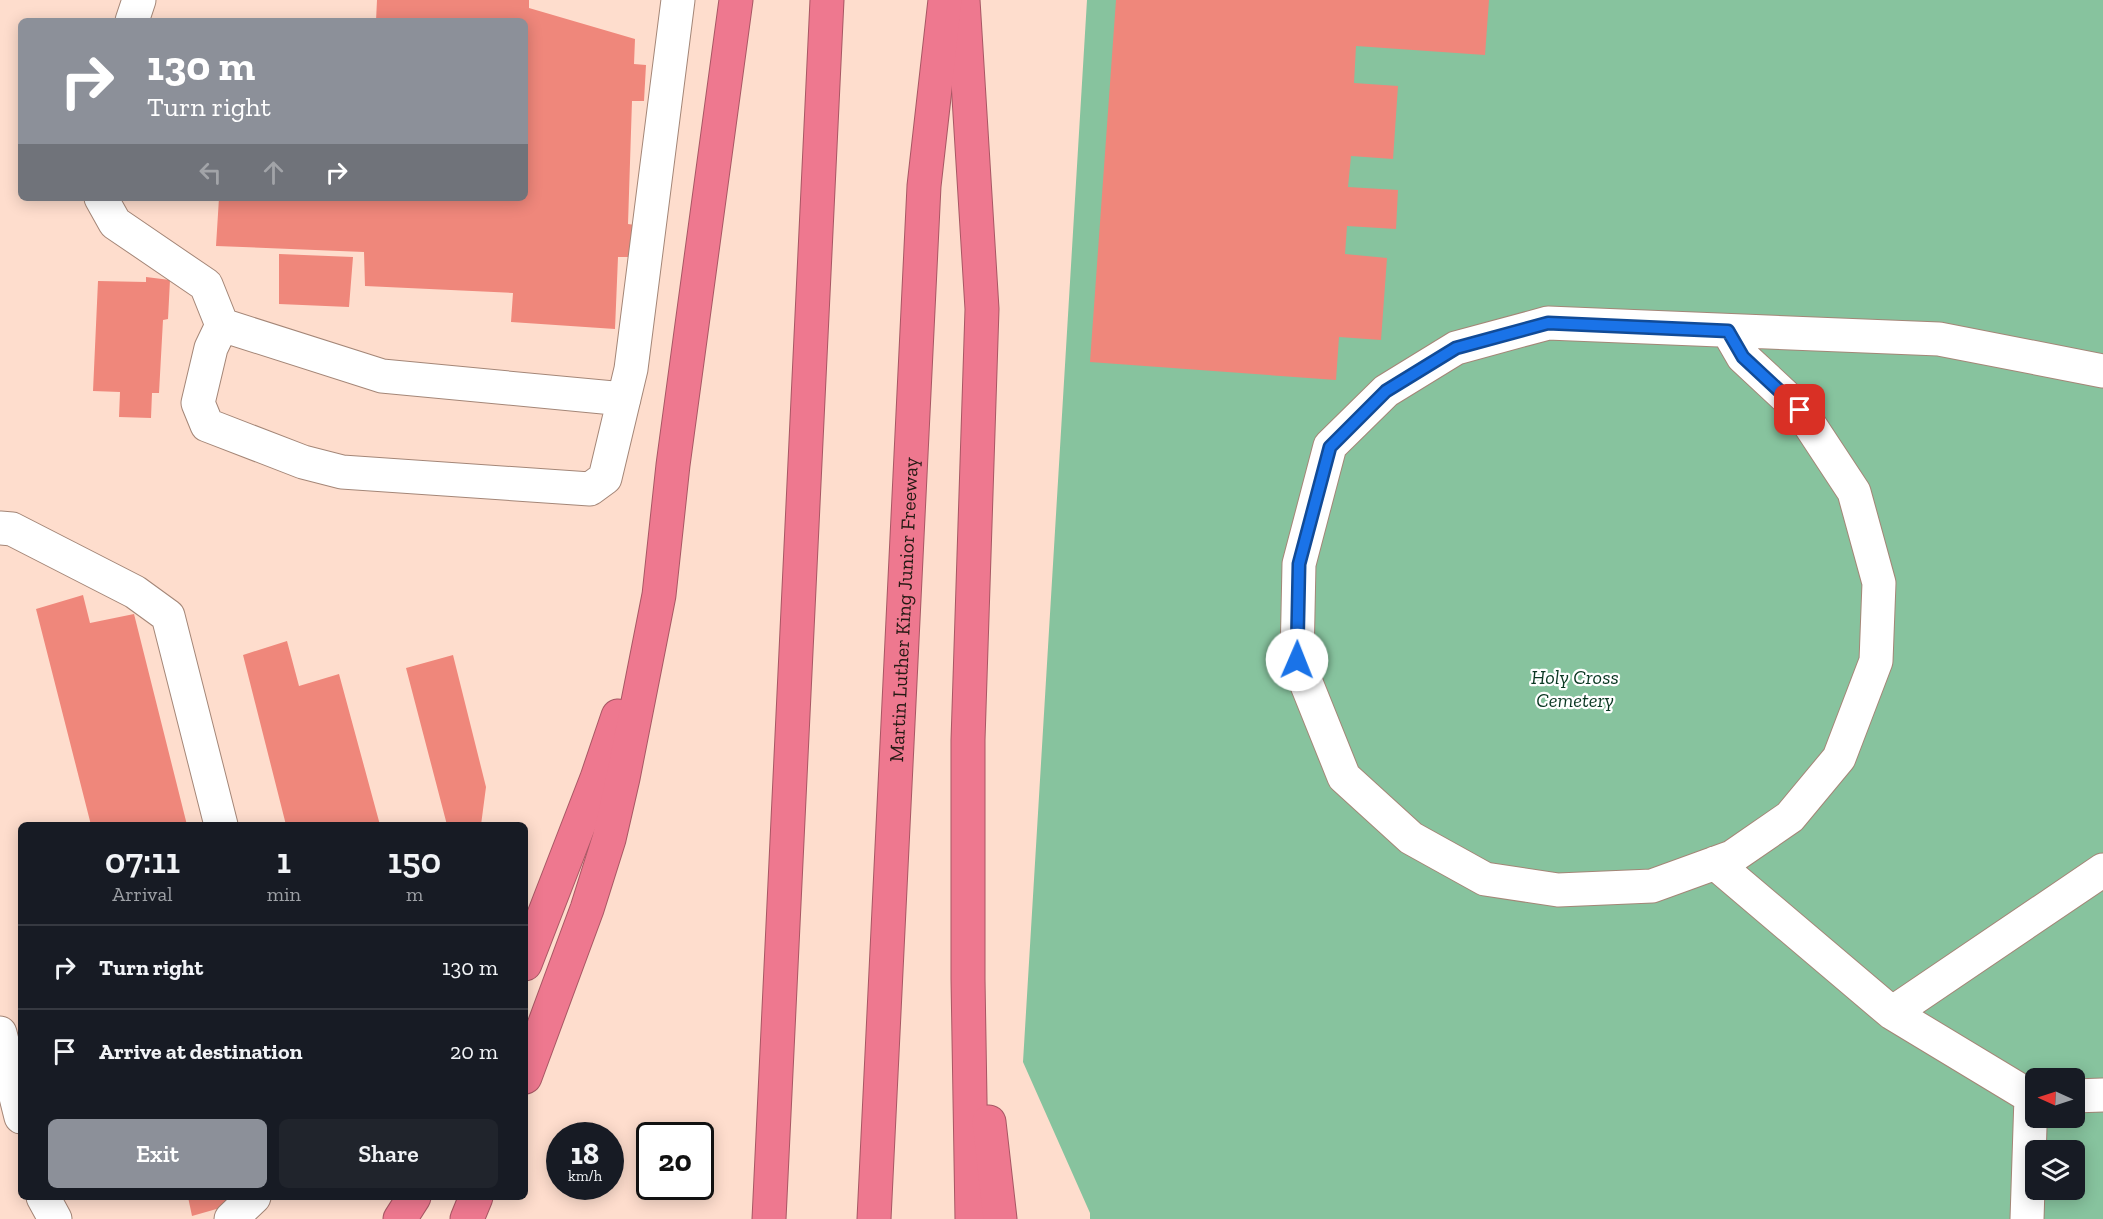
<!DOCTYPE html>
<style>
body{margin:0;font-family:"Zilla Slab",serif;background:#20242c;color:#f1f3f6;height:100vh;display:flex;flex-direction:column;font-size:22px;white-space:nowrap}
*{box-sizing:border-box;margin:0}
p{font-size:20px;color:#9ea1a6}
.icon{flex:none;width:33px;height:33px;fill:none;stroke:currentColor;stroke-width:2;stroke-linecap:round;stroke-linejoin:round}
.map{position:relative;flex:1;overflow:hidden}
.details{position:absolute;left:18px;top:822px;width:510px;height:378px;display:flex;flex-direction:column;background:#171b24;border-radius:9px;box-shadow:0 3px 15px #0003}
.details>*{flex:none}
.banner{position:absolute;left:18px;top:18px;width:510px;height:183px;border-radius:9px;box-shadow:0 3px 15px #0003;background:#8c9099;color:#fff;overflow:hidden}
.needle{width:39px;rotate:273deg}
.controls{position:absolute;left:2025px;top:1068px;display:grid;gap:12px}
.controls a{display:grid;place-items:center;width:60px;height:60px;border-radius:9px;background:#171b24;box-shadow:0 3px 15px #0003;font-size:30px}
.speed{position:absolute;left:546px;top:1122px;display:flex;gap:12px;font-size:30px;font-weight:700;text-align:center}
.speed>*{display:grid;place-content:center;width:78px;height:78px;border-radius:50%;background:#171b24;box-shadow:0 3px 15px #0003;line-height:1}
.speed small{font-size:15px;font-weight:400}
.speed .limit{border:3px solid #111;border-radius:9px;background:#fff;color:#111}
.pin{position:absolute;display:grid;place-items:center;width:51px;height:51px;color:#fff;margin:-26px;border-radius:12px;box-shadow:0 3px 9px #0006}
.me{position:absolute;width:66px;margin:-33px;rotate:1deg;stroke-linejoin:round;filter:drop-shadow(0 0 4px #0008)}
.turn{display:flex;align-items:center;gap:21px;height:126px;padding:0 30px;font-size:27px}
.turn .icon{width:78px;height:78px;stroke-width:2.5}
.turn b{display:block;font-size:42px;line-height:51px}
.lanes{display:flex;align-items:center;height:57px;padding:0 30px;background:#0003;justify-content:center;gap:30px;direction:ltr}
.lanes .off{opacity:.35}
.eta{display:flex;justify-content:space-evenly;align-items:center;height:102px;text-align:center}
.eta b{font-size:36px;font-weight:600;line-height:42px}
.action{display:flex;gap:12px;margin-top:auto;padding:12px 30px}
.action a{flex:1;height:69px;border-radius:9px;background:#8c9099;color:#fff;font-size:24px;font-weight:600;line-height:69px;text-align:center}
.action a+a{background:#20242c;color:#f1f3f6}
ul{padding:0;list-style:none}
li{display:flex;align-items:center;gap:18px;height:84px;padding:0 30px;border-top:2px solid #363941}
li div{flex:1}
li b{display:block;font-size:22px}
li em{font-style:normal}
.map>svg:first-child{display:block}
</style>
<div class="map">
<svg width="2103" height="1219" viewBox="0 0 2103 1219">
<rect width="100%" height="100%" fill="#feddcd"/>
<path fill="#87c39e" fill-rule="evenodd" d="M1087 0H2103V1219H1090V1213L1023 1062ZM2036 1078H2074V1118H2036ZM2036 1150H2074V1190H2036Z"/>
<path fill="#ef877b" d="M377 0H529V8L635 39 634 64 646 65 644 101H632L628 224 635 225V257H618L615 329 511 322 513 293 365 286 364 252 216 246 219 198H525V21H376Z
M1116 0H1489L1485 55 1356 46 1354 83 1398 86 1393 159 1351 156 1348 187 1398 190 1396 229 1347 226 1345 254 1387 258 1381 340 1339 337 1336 380 1090 362Z
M279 254 353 257 349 307 279 304Z
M146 277 170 280 168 319 163 320 159 393H152L151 418 119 417 120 392 93 391 98 281 146 282Z
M83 595 90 623 134 614 187 825H91L36 609Z
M287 641 299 686 339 674 380 825H286L243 655Z
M453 655 486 787 481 825H447L406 668Z
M188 1197H233L234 1204 192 1216Z"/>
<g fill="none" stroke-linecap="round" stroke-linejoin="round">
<defs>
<path id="minor" d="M132 21 139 0
M101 198 115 223 206 285 222 325 211 348 198 403 207 425 303 462 342 472 590 489 605 478 631 369 678 0
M222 325 382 376 624 399
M1728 331 1743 357 1800 410 1854 492 1879 583 1876 661 1839 758 1790 817 1732 857 1652 886 1558 890 1485 879 1411 838 1344 777 1297 660 1299 564 1330 446 1386 391 1456 348 1548 323 1939 339 2103 371
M0 528 12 529 135 592 168 616 221 825
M1715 863 1892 1013 2031 1097 2027 1219
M1892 1013 2103 870
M0 1033 21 1117
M2074 1096 2103 1095
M43 1197 55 1219
M231 1219 254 1197"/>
<g id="highway">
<path d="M963 0 982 309 968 740V979L972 1219"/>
<path d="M525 964 597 778 618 716"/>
<path d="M525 1077 587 909 609 839 623 778 659 595 673 465 736 0"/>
<path d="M989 1122 1000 1219"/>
<path d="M400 1219 414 1197"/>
<path d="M467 1219 476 1197"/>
<path d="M769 1219 827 0"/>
<path id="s1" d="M874 1219 924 186 945 0"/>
</g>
</defs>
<use href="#minor" stroke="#a48677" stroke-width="35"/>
<use href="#highway" stroke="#a85764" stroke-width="35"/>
<use href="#minor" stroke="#fff" stroke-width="33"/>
<use href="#highway" stroke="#ee788f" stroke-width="33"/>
</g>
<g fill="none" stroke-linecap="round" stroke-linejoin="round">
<defs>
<path id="route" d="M1297 660 1299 564 1330 447 1386 391 1456 348 1548 323 1728 331 1743 357 1800 410"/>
</defs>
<use href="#route" stroke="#114b97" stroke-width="15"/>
<use href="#route" stroke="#1a73e8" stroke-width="10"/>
</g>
<g text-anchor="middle" stroke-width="4.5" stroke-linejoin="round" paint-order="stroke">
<g font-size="20" fill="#251a14" stroke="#fff">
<text dy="7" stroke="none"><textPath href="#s1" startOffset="610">Martin Luther King Junior Freeway</textPath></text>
</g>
<g font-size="20" font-style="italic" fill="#093721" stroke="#fff">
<text x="1575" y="684">Holy Cross<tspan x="1575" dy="23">Cemetery</tspan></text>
</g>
</g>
</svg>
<div class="controls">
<a><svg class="needle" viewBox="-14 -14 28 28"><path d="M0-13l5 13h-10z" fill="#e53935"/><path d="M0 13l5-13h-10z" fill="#9ea1a6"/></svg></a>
<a><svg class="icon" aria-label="layers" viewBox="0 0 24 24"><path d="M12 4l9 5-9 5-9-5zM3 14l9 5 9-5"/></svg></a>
</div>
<div class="speed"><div>18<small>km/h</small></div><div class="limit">20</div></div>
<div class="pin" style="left:1800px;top:410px;background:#d93025"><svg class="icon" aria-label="arrive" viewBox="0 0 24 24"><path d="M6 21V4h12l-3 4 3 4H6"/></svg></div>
<svg class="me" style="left:1297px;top:660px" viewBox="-20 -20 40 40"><circle r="19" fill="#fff"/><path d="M0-13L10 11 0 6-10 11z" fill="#1a73e8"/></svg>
<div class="banner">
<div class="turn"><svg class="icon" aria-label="right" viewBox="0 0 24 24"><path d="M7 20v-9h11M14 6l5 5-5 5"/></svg><div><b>130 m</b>Turn right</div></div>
<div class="lanes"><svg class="icon off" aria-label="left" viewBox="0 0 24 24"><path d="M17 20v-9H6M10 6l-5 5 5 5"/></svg><svg class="icon off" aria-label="ahead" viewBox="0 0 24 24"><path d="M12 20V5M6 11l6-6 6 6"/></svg><svg class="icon" aria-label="right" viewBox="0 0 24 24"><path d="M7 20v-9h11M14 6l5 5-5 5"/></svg></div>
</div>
<section class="details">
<div class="eta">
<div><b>07:11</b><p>Arrival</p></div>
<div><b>1</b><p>min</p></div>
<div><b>150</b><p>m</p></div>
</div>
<ul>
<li><svg class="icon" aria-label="right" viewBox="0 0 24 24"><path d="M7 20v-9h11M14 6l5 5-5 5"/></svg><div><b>Turn right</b></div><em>130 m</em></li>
<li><svg class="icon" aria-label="arrive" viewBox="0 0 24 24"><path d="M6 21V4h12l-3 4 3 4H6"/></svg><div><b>Arrive at destination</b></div><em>20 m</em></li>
</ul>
<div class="action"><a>Exit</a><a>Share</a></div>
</section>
</div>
